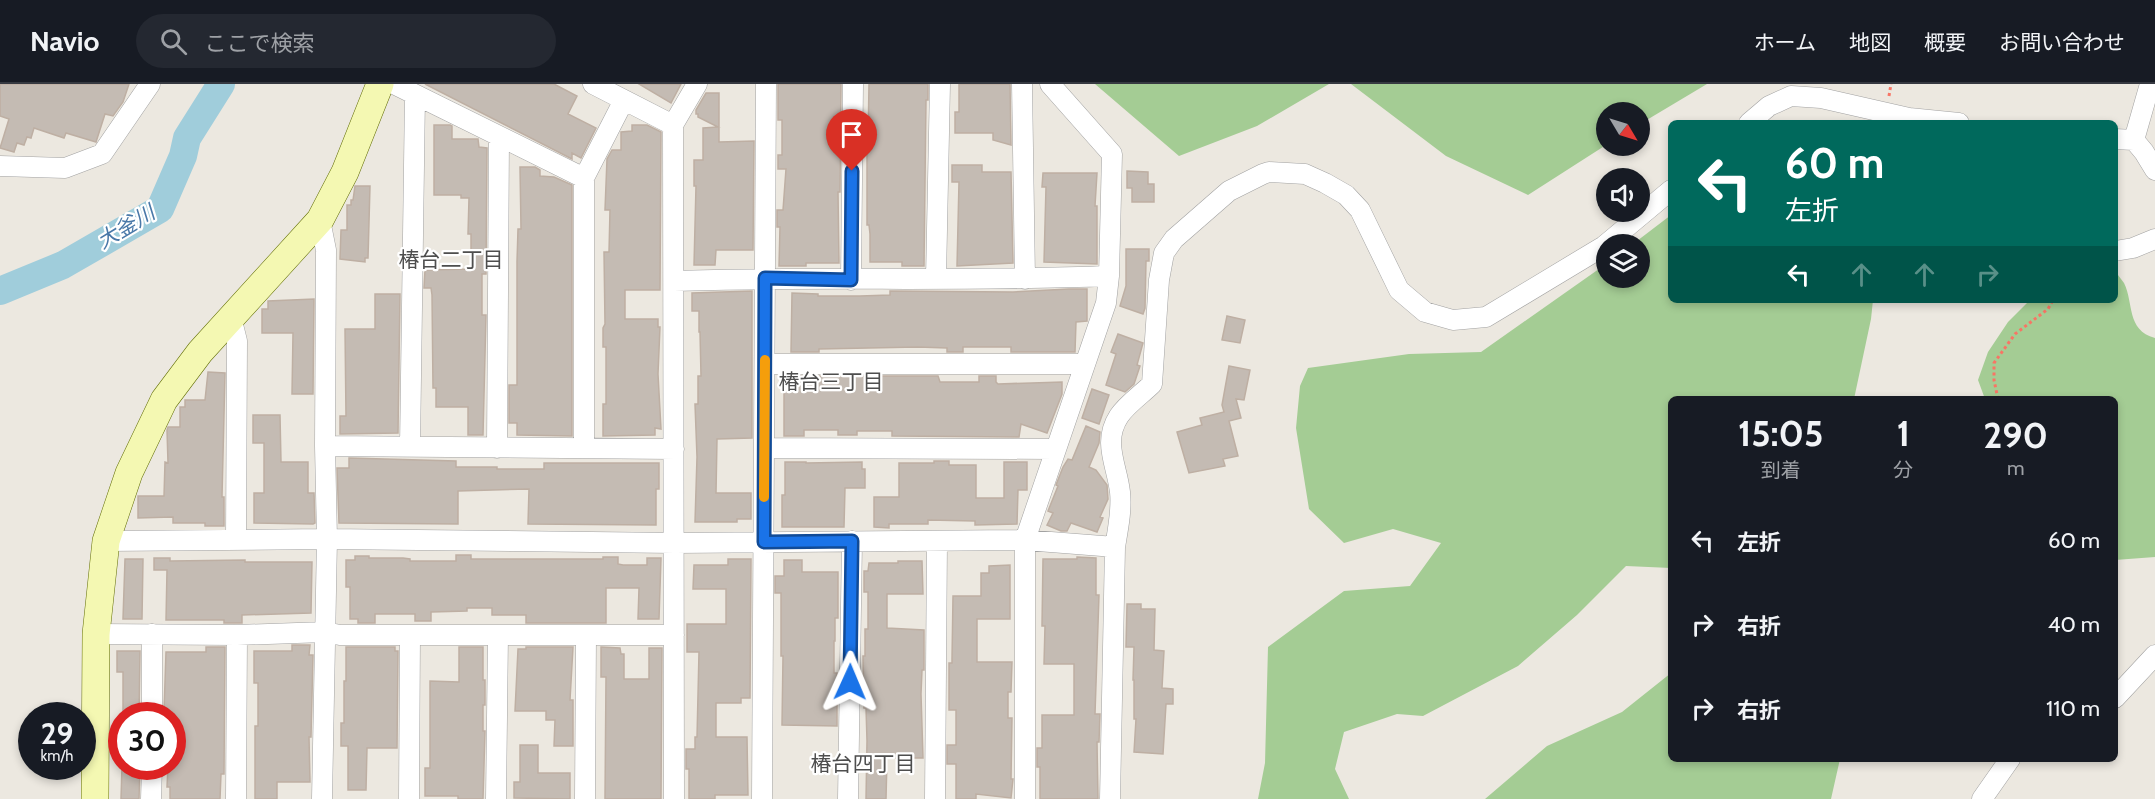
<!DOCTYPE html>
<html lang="ja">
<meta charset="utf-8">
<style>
body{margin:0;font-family:Cabin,"Noto Sans JP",sans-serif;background:#242831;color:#f1f3f6;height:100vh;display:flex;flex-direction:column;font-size:22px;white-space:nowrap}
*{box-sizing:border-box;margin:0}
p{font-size:20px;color:#9ea1a6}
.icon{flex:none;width:33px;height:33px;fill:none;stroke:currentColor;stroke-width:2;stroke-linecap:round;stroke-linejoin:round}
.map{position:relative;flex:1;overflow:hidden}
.side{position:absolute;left:1668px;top:312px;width:450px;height:366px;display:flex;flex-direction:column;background:#171b24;border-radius:9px;box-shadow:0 3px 9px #0003}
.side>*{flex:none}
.hud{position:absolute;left:1668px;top:36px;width:450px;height:183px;border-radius:9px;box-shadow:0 3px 9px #0003;background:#00695c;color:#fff;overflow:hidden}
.needle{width:39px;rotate:128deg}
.fabs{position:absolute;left:1596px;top:18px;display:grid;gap:12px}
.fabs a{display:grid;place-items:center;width:54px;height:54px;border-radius:50%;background:#171b24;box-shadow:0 3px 9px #0003;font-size:30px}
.speed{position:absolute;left:18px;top:618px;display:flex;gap:12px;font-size:30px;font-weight:700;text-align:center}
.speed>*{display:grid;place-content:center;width:78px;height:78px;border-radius:50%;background:#171b24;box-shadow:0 3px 9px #0003;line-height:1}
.speed small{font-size:15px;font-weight:400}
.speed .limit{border:9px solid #d22;background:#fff;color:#111}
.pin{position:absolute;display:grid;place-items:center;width:51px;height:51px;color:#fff;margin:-62px -26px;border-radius:50% 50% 50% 0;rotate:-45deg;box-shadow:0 0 6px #0007}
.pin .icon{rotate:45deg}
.me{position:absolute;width:66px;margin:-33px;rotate:1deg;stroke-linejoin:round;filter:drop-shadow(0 0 4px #0008)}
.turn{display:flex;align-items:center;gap:21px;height:126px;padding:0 18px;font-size:27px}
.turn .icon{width:78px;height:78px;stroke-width:2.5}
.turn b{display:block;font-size:42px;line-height:51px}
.lanes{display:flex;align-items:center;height:57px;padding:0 18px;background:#0003;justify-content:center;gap:30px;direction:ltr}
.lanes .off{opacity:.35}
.eta{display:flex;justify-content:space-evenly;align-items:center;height:102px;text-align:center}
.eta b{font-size:36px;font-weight:800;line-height:42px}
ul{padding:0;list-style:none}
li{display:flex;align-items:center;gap:18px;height:84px;padding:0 18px}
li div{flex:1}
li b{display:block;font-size:22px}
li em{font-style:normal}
header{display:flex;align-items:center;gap:36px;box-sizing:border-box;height:84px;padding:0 30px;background:#171b24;border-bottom:2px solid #363941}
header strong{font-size:28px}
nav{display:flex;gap:33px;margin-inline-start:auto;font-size:21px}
.search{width:420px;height:54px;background:#242831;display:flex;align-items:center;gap:15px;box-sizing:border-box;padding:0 21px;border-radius:33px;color:#9ea1a6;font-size:22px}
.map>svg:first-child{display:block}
</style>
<header>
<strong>Navio</strong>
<div class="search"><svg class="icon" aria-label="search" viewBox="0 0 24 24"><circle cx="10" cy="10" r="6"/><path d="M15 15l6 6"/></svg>ここで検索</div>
<nav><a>ホーム</a><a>地図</a><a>概要</a><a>お問い合わせ</a></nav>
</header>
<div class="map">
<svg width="2155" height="715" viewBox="0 0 2155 715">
<rect width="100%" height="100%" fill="#ece8e0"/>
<path fill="#a4cc94" d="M1095 0H1329L1257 42 1179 72Z
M1351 0H1707L1640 40V28H1606V61L1528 111 1446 72Z
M1671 131V216H1873L1871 235 1854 315H1671V484L1626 482 1577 531 1518 582 1423 632 1397 630 1344 648 1335 685 1349 715H1258L1265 679 1268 563 1344 507 1410 502 1441 459 1393 445 1344 459 1309 425 1296 344 1300 302 1308 284 1409 270 1481 268 1606 180V194H1640V160H1633Z
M2115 187C2118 191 2121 195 2124 199 2134 219 2126 246 2155 254V473L2115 476V315H1985L1978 296 1988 268 2008 238 2030 216H2115Z
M1671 589V675H1840L1831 715H1485L1547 662 1622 628Z"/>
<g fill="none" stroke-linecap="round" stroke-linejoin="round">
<path stroke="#a0cddb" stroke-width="28" d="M0 207 63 181 160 125 183 72 187 54 221 0"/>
</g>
<path fill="#c4bbb3" stroke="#beafa3" stroke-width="1.5" d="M0 0H129L123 18 113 32 105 30 96 58 66 49 64 54 34 44 31 54 27 53 24 61 17 59 14 68 0 64 9 35 0 32Z
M425 0H554L577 12 568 30 596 44 581 74 572 69V75Z
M639 0H681L671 19Z
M778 0H841L840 108H838L839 179H806V182H779L780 143H777V126H783L786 85H778V71H782V36H778Z
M869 0H928V16H926L924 182H902V178H870V150L869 141H867V70H865V57H868Z
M959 0H1010L1011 61 993 56V49H955V28H959Z
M706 9H719V58L754 57 753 166H716L715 181H694L696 102H694V76H703V44L718 43 698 33V30H696V26Z
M434 41H450L452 42V55H478L479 63 487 64 486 190H482V231H486L483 351H468V323H436V304H433L432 211 431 204H424L425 186 471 185V150H468L469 114H461V111H434Z
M632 41H647L661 48 660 206H625V235H658V243H660L658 290 661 345 655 344V351L603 352V320H606V263H603V244L605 240 604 168H609L610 126H605L607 75 612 66H621V48L632 47Z
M952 81H982V88H1011L1013 179 957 182 959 98H952Z
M520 83H535L540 86V92L554 93 572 101V352L517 351V339H509V301H517V178L518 145H521Z
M1127 87 1148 88V100H1154V118H1132V104H1127Z
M1043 89H1097L1095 122H1097V180L1044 178 1046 103H1042Z
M355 102H370L368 174H365V178L340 175 341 146H347V121H351V116H353Z
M1126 165H1149V177H1146L1145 224 1143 230 1120 222 1126 202Z
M1069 205H1087V237L1076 238 1075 268H1011V263H963V268H947V264L918 263 819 265V268H791L792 209 818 210V212H860L890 211V207L1013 208Z
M752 207V354L717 355 716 409H751V435H737V438H695L697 373 695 320H698V292H701L700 248H699V227H692V209Z
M375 210H400L398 349 340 350V332H346L345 245H375Z
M314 215 313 310H292L293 249H262V225H268V217Z
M1227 232 1245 236 1240 259 1222 256Z
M1118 250 1143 259 1137 281 1140 282 1134 300 1125 308 1106 301 1116 270 1111 268Z
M1229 282 1250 286 1244 316 1236 315 1241 334 1229 337 1238 372 1223 375 1225 382 1189 389 1177 348 1202 341 1200 334 1224 328 1222 321Z
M208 288 225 289 222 413H224V442H205V439H173V433L138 434V412H164L165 378 168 379 167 346 168 343H180V323H185V316H205Z
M792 292H938L940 298H979V292H996V298L998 300 1062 298V310L1047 349 1021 340 1019 353 892 352V347H857V351H838V346H804V352H784V298H792Z
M1092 305 1109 311 1099 340 1082 334Z
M253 331H280L281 378H308V409H314L315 439 313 440 254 439V409H264V359H253Z
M1086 342 1100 348 1099 359 1089 383 1096 386 1107 401 1108 415 1100 433 1103 434 1097 448 1071 439 1067 447H1061L1047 441 1053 429 1048 427 1058 402 1056 401 1063 383 1068 375 1072 376Z
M349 374 456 377V383H497V385H544V379H659V405H656V441L528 440 529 405 458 407V440L339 439 337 384H349Z
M934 377H949V381H976V414H1004V378H1027V406H1018L1017 440 975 441V437L928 436V440H889V444L874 443V413H899V379H934Z
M785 378H806V379L862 378V385H865V404H845L844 443H782V411H785Z
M456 471H471V475H603V473H618V480L623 481H647V474H661L659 535H638L639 504H606V539H526V531H492V524H467V527L431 528V537H415V530H375V539H358V535H350V503H346V476H355V472H369V474H403L410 475V477H456Z
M1077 473 1096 474V511H1099L1095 630H1100L1099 658H1097L1098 715H1040V683H1037V664H1042V631H1074V580H1044L1045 542H1042L1043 475H1077Z
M154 474H170V477L245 476V478H312L311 529 242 531V539H224V536H166L167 486H154Z
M125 475H143L142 535H123Z
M728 475H751L750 614H741V619H716V653H747L748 711H715V715H689V685H686V665H695V653H697L699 568H687V540H726V505H693L694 481H728Z
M784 476H802V488H838V534H835V557H834V589H837V642L782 641 783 572H781V509H775V492H784Z
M898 477H922L923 510H887V544L924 546V586H922L921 610 923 674H887L886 715H866L867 657 866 624H864L863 572H865V545H868V508H864V487H868L869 479H898Z
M1010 481V535H977V578H1012L1011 608H1008V634H1012L1011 695H1013L1011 714 976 710V715H956V680H947V661H956V626H949V579H952V575L953 512H981V489H989V482Z
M1127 520H1141V525H1155L1154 566 1164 567 1162 604 1173 605V620H1166L1163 670 1134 668 1136 635H1134V596H1133L1134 563H1126Z
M292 561H310L309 571H313L311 653H309L310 698H277V715H255V642H258V599H254V567H292Z
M206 563H225L224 690H221L220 715H170V703H167L168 682H172V628H164L166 568H206Z
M346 563H395V567H398L397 664H367L366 706H348V662H341V639H344V597H346Z
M459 563H483V596H485V621H483V647H485L483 715H458V712H425V684H430V597L459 598Z
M526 563H573L570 616H573V662H554L555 636H546V627H515L518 565H526Z
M601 563 620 564 621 570H624V595H649V564H662L661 715H605L606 593H601Z
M117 567H140L139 632H123V588H117Z
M520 661H538V689H570V715L514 714V698H520Z
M122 682H140L139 715H121Z"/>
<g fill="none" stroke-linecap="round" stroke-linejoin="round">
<defs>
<path id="street" d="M394 0 584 94
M593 0 673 41
M1022 0 1025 195
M1749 39 1769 22 1791 12 1821 14 1909 34 1959 39
M2115 55 2134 56 2144 68 2155 86
M2134 56 2150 0
M0 82 65 84 102 70 150 0
M320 136 326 166 325 362 327 455 322 715
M2115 167 2133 164 2155 155
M936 194 940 0
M851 196 853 0
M674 197C819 192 964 198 1109 192
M231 233 237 257 236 456
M765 280H1083
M325 362 674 365
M410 363 415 11
M497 364 499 52
M584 364V94L624 16
M764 364 1054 365
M106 457 327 455 675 459 1025 456 1115 463
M96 550 237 551 325 548 340 551H674
M2115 614 2155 571
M152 632V550
M151 715 152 682
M236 715 237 551
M409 715 410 551
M496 715 498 551
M585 715 586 551
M674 715 673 41 697 0
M762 715 766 0
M848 715 852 457
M935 715 937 457
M1025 715V456L1106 219 1109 192 1112 70 1050 0
M1110 715 1115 463C1118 445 1122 426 1120 408 1117 381 1102 358 1119 332 1127 320 1142 310 1152 300L1159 196 1164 169 1174 155 1229 107 1263 90 1269 88 1305 90 1325 99 1346 111 1360 126 1399 206 1425 228 1453 236 1486 233 1604 162 1671 106
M1982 715 2010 675"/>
<path id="secondary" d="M95 715 96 550 106 457 129 389 164 316 200 268 320 136 345 88 380 0"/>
</defs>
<use href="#street" stroke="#a2a2a2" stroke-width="21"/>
<use href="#secondary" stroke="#626e05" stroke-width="28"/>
<path stroke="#f87565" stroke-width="3" stroke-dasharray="3 3" stroke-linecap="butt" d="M1889 12 1891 0
M1998 315 1994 296V279L2015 250 2048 225 2053 216"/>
<use href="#street" stroke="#fff" stroke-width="20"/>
<use href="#secondary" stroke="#f4f8b2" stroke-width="27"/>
</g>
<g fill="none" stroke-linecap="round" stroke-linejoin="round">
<defs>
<path id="route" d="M850 598 852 457 764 458 765 194 851 196 852 87"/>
</defs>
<use href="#route" stroke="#114b97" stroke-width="15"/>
<use href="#route" stroke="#1a73e8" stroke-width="10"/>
<path stroke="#f59e0b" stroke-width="10" d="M764 413 765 276"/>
</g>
<g text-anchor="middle" stroke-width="4.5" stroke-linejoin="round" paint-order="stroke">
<g font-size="21" font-style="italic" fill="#4978a8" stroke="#fff">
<text transform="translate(126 143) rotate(-31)" y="7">大釜川</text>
</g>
<g font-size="21" fill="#4e4e4e" stroke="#fff">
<text x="451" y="183">椿台二丁目</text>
<text x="831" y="305">椿台三丁目</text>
<text x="863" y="687">椿台四丁目</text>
</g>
</g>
</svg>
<div class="fabs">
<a><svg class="needle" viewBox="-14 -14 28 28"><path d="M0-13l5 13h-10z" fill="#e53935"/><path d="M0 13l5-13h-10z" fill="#9ea1a6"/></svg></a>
<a><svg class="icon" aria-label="sound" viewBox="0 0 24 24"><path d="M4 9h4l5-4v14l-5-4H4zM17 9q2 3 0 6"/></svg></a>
<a><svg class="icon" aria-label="layers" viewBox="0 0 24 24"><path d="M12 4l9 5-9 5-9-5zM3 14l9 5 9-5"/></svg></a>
</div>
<div class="speed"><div>29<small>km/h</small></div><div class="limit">30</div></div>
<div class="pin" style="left:852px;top:87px;background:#d93025"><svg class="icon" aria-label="arrive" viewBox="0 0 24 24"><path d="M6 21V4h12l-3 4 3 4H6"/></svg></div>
<svg class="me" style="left:850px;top:598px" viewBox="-20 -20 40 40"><path d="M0-17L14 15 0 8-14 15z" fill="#1a73e8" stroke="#fff" stroke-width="4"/></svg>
<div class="hud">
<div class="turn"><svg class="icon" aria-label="left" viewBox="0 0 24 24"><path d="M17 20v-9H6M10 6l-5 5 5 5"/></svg><div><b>60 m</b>左折</div></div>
<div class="lanes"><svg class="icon" aria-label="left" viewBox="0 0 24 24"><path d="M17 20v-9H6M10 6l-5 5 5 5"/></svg><svg class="icon off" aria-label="ahead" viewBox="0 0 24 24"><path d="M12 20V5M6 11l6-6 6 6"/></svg><svg class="icon off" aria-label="ahead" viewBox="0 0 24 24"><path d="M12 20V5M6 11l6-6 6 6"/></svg><svg class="icon off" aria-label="right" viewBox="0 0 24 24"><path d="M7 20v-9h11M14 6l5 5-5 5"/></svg></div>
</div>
<section class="side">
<div class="eta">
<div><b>15:05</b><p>到着</p></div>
<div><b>1</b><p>分</p></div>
<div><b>290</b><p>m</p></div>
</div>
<ul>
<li><svg class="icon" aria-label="left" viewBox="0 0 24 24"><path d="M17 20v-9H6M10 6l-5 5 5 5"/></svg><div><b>左折</b></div><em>60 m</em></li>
<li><svg class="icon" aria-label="right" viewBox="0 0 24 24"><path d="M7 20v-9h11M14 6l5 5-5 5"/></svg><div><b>右折</b></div><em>40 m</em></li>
<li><svg class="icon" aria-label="right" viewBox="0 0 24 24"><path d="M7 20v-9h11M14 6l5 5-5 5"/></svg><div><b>右折</b></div><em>110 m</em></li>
</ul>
</section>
</div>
